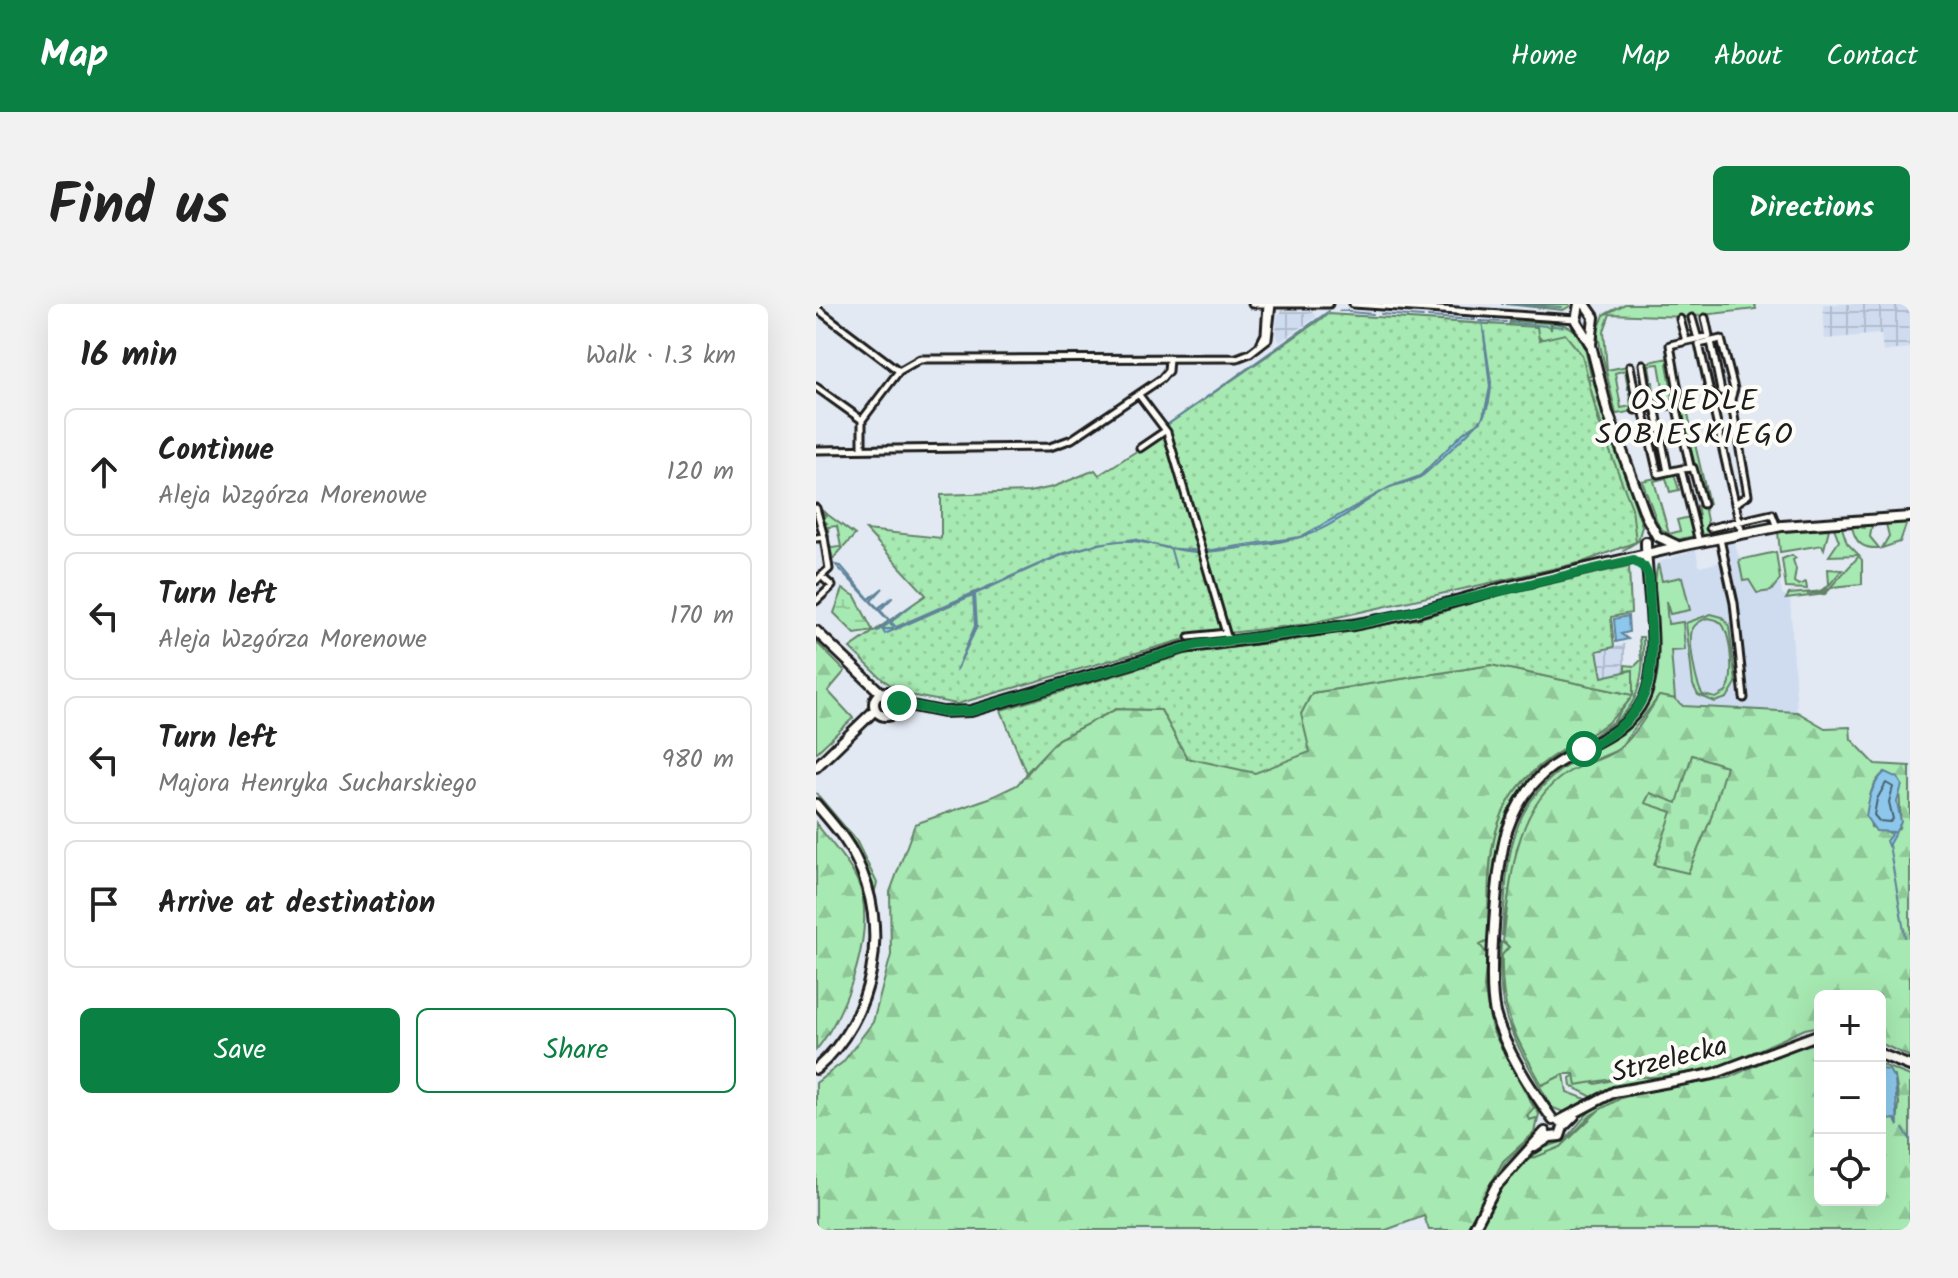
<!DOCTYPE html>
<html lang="en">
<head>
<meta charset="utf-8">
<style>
	:root { --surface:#fff; --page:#f2f2f2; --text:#222; --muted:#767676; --line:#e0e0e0; --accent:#0b8043 }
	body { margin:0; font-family:Kalam,sans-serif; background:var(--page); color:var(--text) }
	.controls { position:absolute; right:24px; bottom:24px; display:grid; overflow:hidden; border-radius:12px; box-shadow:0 8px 32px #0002 }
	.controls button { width:72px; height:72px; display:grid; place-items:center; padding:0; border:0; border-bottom:2px solid var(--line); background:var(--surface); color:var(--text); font:40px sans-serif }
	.stop { position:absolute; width:24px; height:24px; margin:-18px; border:6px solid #0b8043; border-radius:50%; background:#fff }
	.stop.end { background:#0b8043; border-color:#fff; box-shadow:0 2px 8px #0008 }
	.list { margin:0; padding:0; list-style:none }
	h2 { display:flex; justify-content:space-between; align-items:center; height:104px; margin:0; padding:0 32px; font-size:34px }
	h2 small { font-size:26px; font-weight:400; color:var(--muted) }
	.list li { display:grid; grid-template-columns:52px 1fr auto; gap:24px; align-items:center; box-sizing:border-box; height:128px; margin:0 16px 16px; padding:0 16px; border:2px solid var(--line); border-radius:12px }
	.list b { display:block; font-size:30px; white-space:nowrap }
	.list p { margin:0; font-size:26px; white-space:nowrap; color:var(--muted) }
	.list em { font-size:26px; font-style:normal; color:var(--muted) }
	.actions { display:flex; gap:16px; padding:24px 32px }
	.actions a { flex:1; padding:18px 0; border:2px solid var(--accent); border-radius:12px; text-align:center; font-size:28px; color:var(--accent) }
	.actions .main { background:var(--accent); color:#fff }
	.icon { flex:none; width:44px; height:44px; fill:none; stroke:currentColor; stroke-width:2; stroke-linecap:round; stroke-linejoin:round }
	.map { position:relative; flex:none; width:1094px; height:926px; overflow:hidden; border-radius:12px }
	header { display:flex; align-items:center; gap:48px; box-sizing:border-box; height:112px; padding:0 40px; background:var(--accent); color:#fff }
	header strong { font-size:38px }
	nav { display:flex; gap:44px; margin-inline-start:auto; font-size:28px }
	.intro { display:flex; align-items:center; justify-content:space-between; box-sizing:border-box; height:192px; padding:0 48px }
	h1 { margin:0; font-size:56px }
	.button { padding:20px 36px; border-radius:12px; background:var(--accent); color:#fff; font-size:28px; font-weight:700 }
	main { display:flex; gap:48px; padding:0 48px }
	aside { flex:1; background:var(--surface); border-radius:12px; box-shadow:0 8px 32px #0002 }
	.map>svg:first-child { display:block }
	.built { fill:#cfdcf0 }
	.industrial { fill:url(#industrial-grid) }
	.grass { fill:#a7e9b2; stroke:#628267; stroke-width:2; fill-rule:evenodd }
	.forest { fill:url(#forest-firs); stroke:#628267; stroke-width:2; fill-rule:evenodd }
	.wetland { fill:url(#wetland-marsh); stroke:#628267; stroke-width:2 }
	.cemetery { fill:url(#cemetery-stones); stroke:#628267; stroke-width:2 }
	.garden { fill:url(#garden-dots); stroke:#628267; stroke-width:2 }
	.water { fill:#8dc8ec; stroke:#608399; stroke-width:2 }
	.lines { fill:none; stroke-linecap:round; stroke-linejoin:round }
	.shore { stroke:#49616f; stroke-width:2 }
	.stream { stroke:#608399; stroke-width:2 }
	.street-casing { stroke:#1c1c1c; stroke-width:11 }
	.secondary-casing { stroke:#1c1c1c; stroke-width:14 }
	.street { stroke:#fdfcf7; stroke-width:5 }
	.secondary { stroke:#fdfcf7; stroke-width:8 }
	.route { stroke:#0b8043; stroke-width:10 }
	.labels { text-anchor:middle; stroke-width:8; stroke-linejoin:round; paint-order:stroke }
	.street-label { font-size:28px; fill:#1c1c1c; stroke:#fdfcf7 }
	.neighbourhood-label { font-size:30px; letter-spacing:2px; fill:#1c1c1c; stroke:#fdfcf7 }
</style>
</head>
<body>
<header>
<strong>Map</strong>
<nav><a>Home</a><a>Map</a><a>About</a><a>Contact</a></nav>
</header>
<div class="intro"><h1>Find us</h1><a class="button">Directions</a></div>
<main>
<aside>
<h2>16 min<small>Walk · 1.3 km</small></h2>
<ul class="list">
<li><svg class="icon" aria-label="ahead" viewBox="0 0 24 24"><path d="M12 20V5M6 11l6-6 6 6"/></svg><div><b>Continue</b><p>Aleja Wzgórza Morenowe</p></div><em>120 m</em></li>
<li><svg class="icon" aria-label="left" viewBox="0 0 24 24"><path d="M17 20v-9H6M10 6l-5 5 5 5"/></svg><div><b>Turn left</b><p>Aleja Wzgórza Morenowe</p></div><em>170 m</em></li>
<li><svg class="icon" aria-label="left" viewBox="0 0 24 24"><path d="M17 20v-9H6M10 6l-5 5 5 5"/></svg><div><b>Turn left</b><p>Majora Henryka Sucharskiego</p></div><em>980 m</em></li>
<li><svg class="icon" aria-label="arrive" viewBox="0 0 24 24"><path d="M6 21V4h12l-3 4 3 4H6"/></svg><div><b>Arrive at destination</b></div></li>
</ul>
<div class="actions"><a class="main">Save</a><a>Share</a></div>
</aside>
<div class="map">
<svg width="1094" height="926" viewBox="0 0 1094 926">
	<defs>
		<pattern id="industrial-grid" width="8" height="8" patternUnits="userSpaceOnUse" patternTransform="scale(2)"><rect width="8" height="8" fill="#cfdcf0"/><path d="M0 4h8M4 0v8" fill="none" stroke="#b1bccd"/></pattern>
		<pattern id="forest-firs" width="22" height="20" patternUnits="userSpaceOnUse" patternTransform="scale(2)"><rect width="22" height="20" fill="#a7e9b2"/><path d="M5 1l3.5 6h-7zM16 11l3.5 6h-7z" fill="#8fc798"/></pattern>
		<pattern id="wetland-marsh" width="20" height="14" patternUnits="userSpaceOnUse" patternTransform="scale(2)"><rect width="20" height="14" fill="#a7e9b2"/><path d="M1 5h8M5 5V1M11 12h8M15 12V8" fill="none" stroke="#8fc798"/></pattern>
		<pattern id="cemetery-stones" width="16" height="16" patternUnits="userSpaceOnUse" patternTransform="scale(2)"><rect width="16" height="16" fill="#a7e9b2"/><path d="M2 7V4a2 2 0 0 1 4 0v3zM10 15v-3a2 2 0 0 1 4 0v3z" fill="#8fc798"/></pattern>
		<pattern id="garden-dots" width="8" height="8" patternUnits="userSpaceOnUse" patternTransform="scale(2)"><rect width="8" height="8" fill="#a7e9b2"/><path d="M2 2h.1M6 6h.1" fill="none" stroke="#8fc798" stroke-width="1.8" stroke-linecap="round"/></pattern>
	</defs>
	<rect width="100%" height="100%" fill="#e2e9f3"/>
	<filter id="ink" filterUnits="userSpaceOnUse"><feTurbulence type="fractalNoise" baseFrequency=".0125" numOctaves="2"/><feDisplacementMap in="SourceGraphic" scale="16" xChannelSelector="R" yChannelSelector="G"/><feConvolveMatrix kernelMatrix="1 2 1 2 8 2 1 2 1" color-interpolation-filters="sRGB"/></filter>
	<g filter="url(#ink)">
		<path class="built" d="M919,238L922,251L927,255L960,248L966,290L974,293L981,408L867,402L859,395L843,258L880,246L883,263L905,258L902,241Z"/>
		<path class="industrial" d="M1007,0H1094V44L1067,48L1065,30L1009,35Z
			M466,7H496L500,13L464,38L460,33L461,12Z
			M809,340V368L786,373L780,347Z"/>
		<path class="grass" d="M690,0H753L754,2L747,6Z
			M809,0H939L940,5L869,13L794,10L788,27L791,66L812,62L816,84L812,85L809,66L799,69L805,104L815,102L813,89L817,88L819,107L800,110L781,28L788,11Z
			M694,17L733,19L735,26L736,19C772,22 768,45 775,72L771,73L766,51L693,21Z
			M850,45L854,58L851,60L857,93H861L839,100L832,79L837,78L839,97L849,95L843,60L833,61L835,75H832L829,59L852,54Z
			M777,75L826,222L822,237L806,247L820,238L772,76Z
			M868,93L893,200L888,202L894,231L884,230L879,212L883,211L881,202L889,199L864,104Z
			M858,170L863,186L854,188L850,174L838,177L853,230L864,227L861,216L874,213L878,232L860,236L843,223L826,177Z
			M0,202L39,231L13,259L16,251L10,235L16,244L25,243L21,222L12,223L13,232H9L7,221L11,219L7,216L10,212Z
			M1091,218L1084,238L1066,244L1073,232L1070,220Z
			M1046,221H1056L1054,233L1063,244C1048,245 1039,240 1036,222L1048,224Z
			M1018,224H1026L1031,239L1043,251L1013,252L1023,237Z
			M1013,225L1008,245L1006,241L964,248L962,228Z
			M960,248L964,275L955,287L941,289L933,276L927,277L923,256Z
			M976,251L980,254L977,256L980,265L978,278L983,281L990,278L991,285L970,284L966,255Z
			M1043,252L1046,256V280L1016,283L1009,290L970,295L973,290L1009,287L1013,280L1012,265L1026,266C1011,283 1013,286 991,290L1010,288Z
			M772,260L626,300L538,318L425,332L583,307Z
			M842,260L846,277L866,273L874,306L854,310L850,297L852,320L867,318L869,346L855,347L859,395L843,392L802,446L771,459L713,513L701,544L686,632C692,554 689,492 769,451C796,437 820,426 833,398C854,355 831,304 842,260Z
			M895,310L906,313L913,322L920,379L911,394L899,398L882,391L877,381L870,319ZM891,314C899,315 904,316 908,323C915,337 919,376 910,388L900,394L887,391C880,382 872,338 876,326C879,319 885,317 891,314Z
			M823,333H827C828,386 821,411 771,436L798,417L817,391V366L809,367V361L819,362L825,356Z
			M765,436L721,467L692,507L681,543L672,624C674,527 673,487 765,436Z
			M0,489L40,536L61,579L59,586L39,540Z
			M673,630L672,704L702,774C675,724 665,708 671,650L664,645V640L672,637Z
			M685,638L693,643L686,694L691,716L726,781L748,770L751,788L770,795L769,800L752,810L735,803C700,734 679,721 685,638Z
			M759,771L780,780L809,773H864L792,787L778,794L755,782L754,774Z
			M706,778L723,810L719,829L689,859L671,889L665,888L671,886L687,857L718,829L721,814L713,816L711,812L718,804Z
			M844,782L845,786L805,794L775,811L745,843L711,857L727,844L749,837C785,791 785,794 844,782Z"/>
		<path class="forest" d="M0,338L29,367L12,387L37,414L0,449Z
			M675,361L817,391C788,431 771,428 734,454C666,501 673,563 672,637L664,641L671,650L668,683L676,726L718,804L711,812L713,816L721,814L718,829L687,857L651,926H613L608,912L570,926H0V779L27,758L57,718L75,651L74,588L99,520L176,493L201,481L242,435L300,405L345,406L371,454L485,410L495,389Z
			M843,392L859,395L867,402L981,408L1009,424L1034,423L1035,435L1059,460L1094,462V753L1064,739V692H1004V722L989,725L891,769L864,773H809L760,781L758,770H748L726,781C699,731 684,710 686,651L693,643L687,637C695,580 696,504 751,469C766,459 786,457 801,446C818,434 832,409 843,392ZM1069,468L1082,474C1083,486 1086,516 1083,524L1073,529L1070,525L1055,523C1051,504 1051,482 1069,468Z
			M0,519C13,537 30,554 40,574C64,618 31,710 0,746Z
			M992,737H1004V896H1064V817L1079,814L1081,820L1083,799L1079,773L1064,765V760L1094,772V926H663L689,877L710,857L745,843L783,806L805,794L844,784L912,774Z"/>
		<path class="wetland" d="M27,285L39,292L57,327L39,330L18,309Z"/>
		<path class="cemetery" d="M876,451L910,462L894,517L872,569L838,561L856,508L829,499L834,489L861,499Z"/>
		<path class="garden" d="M512,10L721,23L723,36L749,30L766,51L783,119L816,204L820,238L767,258L491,320L413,329L351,121Z
			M349,129L407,327L373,334L141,400L88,390L66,375L34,344L110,291L50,226L125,234V191L213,188L237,183L279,166L283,171Z
			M813,262L815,309L795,313L798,343L781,347L786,373L817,366V391L675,361L496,389L485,410L494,448L439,469L371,454L345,406L300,405L242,435L210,469L185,406L373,349L478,336L601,315L683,291Z"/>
		<path class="water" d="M666,16L675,78C675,89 673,103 667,113C665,117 612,168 606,172C596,179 583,179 572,184C543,200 514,226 481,234C452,241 420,245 391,248C357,250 328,232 295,238C247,245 203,271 159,290L161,322L140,367L159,322L157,291L69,330L66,325H78L74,319L60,328L73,317L20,261L25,262L53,295L67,284L55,297L62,304L77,293L64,306L74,317L96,301L75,318L80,323L246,250L280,240L319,235L350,244L389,247L484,233L574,183L604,172L648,128L665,117L669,106L674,83Z
			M812,312L813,328L805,330L812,335L800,338L798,315Z
			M1069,468L1082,474L1086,481L1081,498L1085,518L1072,542L1070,537L1077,528L1060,527L1050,513C1052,498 1055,480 1069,468Z
			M1064,765L1073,766L1079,776L1082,822L1079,815L1064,817L1067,804Z"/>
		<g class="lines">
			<path class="shore" d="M1070,479L1077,483L1073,498L1077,515L1074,518L1063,517L1058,511L1061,495Z"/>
			<path class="stream" d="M686,0H687
				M692,0L745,3
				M523,7H532
				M533,8L557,10
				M565,10L607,13
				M612,13L659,16
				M663,17L690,18
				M695,19L731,22
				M737,22L747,23
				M351,121L513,7
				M355,246L360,264
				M1073,541L1089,633
				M1087,825L1094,835"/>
			<g class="street-casing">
				<path id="street" d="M436,0H513
					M537,0L760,15
					M0,4L83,67
					M876,14L882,35
					M864,15L870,37
					M895,37L905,87L916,92
					M444,40L449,30L451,0
					M827,60L834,103
					M814,62L822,105
					M0,83L46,116
					M323,91L351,128L412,336
					M860,100L863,92L854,41L893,32L889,14
					M839,102L852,168
					M827,105L842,170L865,165
					M819,106L860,100L874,162
					M324,144L349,127
					M46,145V116L83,67L104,55L421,54L434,49L452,35L456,0
					M0,146L234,143L256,135L345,75L352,67L353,54
					M919,200L932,191L915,95L918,85L905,35L883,40L926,230
					M0,204L8,233
					M894,224L956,210L961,223
					M0,234L8,233L13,265L0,277
					M904,235L918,299L928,394
					M883,238L865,165L877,164L887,200
					M0,297L16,282L5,272
					M373,333L410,329"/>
			</g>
			<g class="secondary-casing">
				<path id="secondary" d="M763,0L760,17L775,41L792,109L830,212L841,232L860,241
					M769,0L778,13L775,40
					M874,240L966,222L1094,213
					M0,327L66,390
					M58 400a12 12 0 1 1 24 0a12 12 0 1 1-24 0Z
					M81,399L127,408L155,407L367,344L538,321L601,308L686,284L878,239
					M0,463L59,406
					M0,500C15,518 30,534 40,555C75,623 59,714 0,765
					M1064,750L1094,762
					M737,816C715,785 689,746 679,709C671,675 681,560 691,527C698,506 711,485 727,470C759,441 808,437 828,395C846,355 830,281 830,238
					M743,817L798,788L897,770L1004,730
					M719,843L734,833L744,832L747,823L758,812
					M657,926L680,882L729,828"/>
			</g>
			<use href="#street" class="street"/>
			<use href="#secondary" class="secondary"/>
		</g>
	</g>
	<g class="lines" filter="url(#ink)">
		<path class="route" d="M83,399L127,408L155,407L380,341L538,321L817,256L828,263L833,273C834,354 854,405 768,445"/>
	</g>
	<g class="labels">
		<g class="street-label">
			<text transform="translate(853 754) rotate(-14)" y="10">Strzelecka</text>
		</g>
		<g class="neighbourhood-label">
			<text x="879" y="106">OSIEDLE<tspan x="879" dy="34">SOBIESKIEGO</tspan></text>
		</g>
	</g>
</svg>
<div class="controls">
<button>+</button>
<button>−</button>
<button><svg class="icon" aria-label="locate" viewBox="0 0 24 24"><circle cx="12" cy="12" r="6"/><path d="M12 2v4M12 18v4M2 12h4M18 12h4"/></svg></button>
</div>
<div class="stop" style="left:768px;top:445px"></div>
<div class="stop end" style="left:83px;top:399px"></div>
</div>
</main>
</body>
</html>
